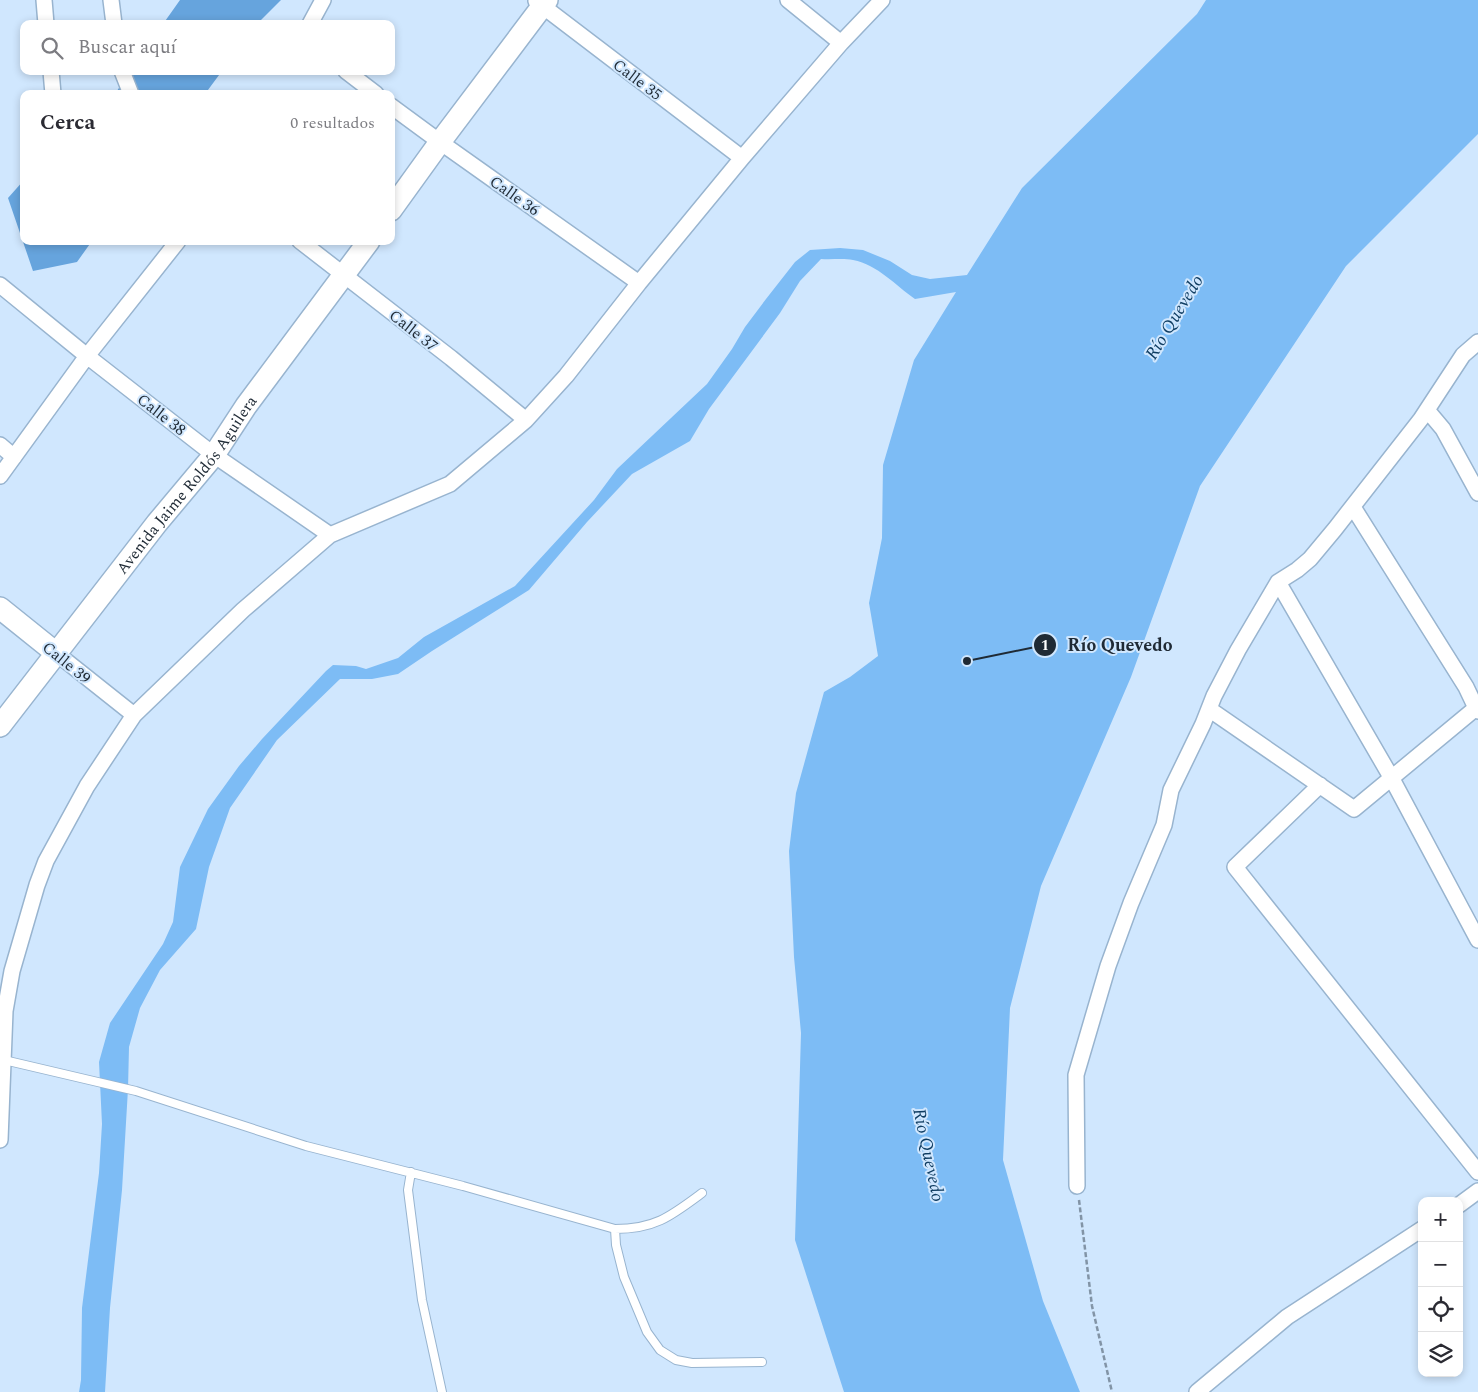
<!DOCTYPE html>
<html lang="es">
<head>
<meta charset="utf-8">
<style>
	:root { --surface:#fff; --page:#f2f2f3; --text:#2b2b33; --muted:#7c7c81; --line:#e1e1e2 }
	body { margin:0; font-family:Spectral,serif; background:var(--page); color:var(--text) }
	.controls { position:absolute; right:15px; bottom:15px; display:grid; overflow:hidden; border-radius:10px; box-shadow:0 2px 8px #0003 }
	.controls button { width:45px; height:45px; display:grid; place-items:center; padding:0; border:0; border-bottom:1px solid var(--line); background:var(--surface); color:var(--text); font:25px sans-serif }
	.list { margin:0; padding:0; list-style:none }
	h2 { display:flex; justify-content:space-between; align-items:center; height:65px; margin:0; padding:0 20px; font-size:21px }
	h2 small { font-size:16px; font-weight:400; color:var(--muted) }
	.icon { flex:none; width:28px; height:28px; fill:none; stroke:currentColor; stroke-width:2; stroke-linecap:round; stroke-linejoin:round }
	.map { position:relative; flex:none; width:1478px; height:1392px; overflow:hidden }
	.search { position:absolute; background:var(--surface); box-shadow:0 2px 8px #0003; left:20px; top:20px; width:375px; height:55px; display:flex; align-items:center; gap:12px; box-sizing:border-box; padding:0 18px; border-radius:10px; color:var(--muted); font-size:19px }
	.panel { position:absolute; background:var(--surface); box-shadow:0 2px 8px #0003; left:20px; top:90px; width:375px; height:155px; border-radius:10px }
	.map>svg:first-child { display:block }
	.forest { fill:#66a4dd }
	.water { fill:#7dbcf5 }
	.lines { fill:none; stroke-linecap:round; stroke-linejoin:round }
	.lane-casing { stroke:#98b4cf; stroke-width:10 }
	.street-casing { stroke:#98b4cf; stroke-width:18 }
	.secondary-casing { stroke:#98b4cf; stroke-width:24 }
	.path { stroke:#8294a6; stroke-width:2.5; stroke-dasharray:5 2.5; stroke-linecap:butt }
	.lane { stroke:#fff; stroke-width:8 }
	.street { stroke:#fff; stroke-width:15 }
	.secondary { stroke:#fff; stroke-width:21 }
	.labels { text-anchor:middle; stroke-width:4; stroke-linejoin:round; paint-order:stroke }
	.street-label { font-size:16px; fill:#1f2a35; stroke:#d0e7fe }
	.water-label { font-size:18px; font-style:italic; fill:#103e63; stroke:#d0e7fe }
	.leader { fill:none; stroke:#1f2a35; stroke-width:2 }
	.callout-dot { fill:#1f2a35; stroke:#d0e7fe; stroke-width:2 }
	.mark-label { font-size:15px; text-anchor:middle; font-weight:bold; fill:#fff }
	.callout-label { font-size:18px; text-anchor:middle; font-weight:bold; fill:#1f2a35; stroke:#d0e7fe; stroke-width:4; stroke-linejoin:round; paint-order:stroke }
</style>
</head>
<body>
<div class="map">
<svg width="1478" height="1392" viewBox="0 0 1478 1392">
	<rect width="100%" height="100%" fill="#d0e7fe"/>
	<path class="forest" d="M180,0H281L257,24H163Z
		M130,71H222L205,94H115Z
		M24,180V241H92L77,262L33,271L8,198Z"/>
	<path class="water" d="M1206,0H1478V134L1346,266L1200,486L1131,677L1041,886L1010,1008L1003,1160L1043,1301L1080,1392H844L795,1240L801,1033L794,957L789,851L796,793L824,692L850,677L878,656L869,603L882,538L883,465L914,360L956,292L915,299C895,285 878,265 853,260C843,258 831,260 821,259L800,281L780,313L709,409L690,441L632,474L587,522L529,590L432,651L398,674L372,679H340L277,740L230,808L209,867L196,929L160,970L140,1008L129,1047L128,1089L122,1190L110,1308L105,1392H79L81,1380L82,1308L99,1173L102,1124L99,1062L110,1023L163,944L173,922L180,867L208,809L239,766L262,739L326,671L333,665L356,666L366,669L398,658L424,637L515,586L594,500L617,469L707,384L732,349L745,327L766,299L795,262L810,250L840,248L863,250L890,261L912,275L930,279L967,275L1022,188L1197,14Z"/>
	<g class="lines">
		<g class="lane-casing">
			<path id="lane" d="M4,1060L136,1091L306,1146L463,1186L615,1229C655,1229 671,1216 702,1193
				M411,1172L408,1190L422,1300L442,1392
				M615,1229L616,1245L624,1277L647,1332L660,1350L676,1360L692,1363L762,1362"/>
		</g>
		<g class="street-casing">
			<path id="street" d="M44,0L46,24
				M111,0L114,24
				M788,0L841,43
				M536,1L742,158
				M310,24L323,0
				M51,71L53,94
				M122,71L131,94
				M346,71L376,94
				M391,106L440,142L639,283
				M300,241L451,358L526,420
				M0,285L87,356L214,455L330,535
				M1427,410L1443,429L1478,493
				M0,445L14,457
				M0,476L87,356L178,241
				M1353,507L1466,687L1476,708L1478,707
				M1278,582L1391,777L1478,940
				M56,653L134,715
				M1209,709L1354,809L1476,708L1478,711
				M1320,785L1235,867L1478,1172
				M0,1140L5,1011L12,971L37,885L46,861L87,786L134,715L243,610L330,535L450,484L526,420L566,376L639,283L742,158L841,43L882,0
				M1077,1186L1076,1075L1108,966L1131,903L1164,825L1171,790L1203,724L1214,696L1238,650L1278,582L1297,570L1310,559L1335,529L1421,419L1463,355L1478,342
				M1459,1205L1478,1191
				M1197,1392L1287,1317L1422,1229"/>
		</g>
		<g class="secondary-casing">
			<g id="secondary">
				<path d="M391,210L440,142L547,0"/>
				<path d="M0,608L56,653"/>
				<path id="s1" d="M0,726L157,523L214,455L246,406L369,241"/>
			</g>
		</g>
		<path class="path" d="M1079,1200L1092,1306L1112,1392"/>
		<use href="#lane" class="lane"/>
		<use href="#street" class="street"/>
		<use href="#secondary" class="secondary"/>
	</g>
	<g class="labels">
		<g class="street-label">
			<text transform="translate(638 79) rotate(37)" y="6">Calle 35</text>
			<text transform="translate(515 195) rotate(35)" y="6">Calle 36</text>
			<text transform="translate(414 330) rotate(38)" y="6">Calle 37</text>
			<text transform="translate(162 414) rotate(38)" y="6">Calle 38</text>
			<text dy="6" stroke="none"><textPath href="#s1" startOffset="305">Avenida Jaime Roldós Aguilera</textPath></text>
			<text transform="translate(67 662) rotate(39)" y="6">Calle 39</text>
		</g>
		<g class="water-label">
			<text transform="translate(1174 317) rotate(-59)" y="6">Río Quevedo</text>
			<text transform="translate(929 1155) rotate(78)" y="6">Río Quevedo</text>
		</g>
	</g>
	<path class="leader" d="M967 661L1045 645"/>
	<g class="callout-dot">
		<circle cx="967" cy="661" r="5"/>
		<circle cx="1045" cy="645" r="12"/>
	</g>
	<g class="mark-label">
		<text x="1045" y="650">1</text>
	</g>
	<g class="callout-label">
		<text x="1120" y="651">Río Quevedo</text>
	</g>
</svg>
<div class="controls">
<button>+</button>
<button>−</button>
<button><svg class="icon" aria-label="locate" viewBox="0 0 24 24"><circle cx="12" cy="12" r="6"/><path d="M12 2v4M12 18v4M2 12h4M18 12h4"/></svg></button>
<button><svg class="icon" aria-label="layers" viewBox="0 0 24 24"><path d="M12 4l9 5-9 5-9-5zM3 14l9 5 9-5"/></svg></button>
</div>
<div class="search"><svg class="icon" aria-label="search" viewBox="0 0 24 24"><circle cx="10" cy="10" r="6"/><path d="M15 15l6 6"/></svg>Buscar aquí</div>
<section class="panel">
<h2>Cerca<small>0 resultados</small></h2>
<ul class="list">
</ul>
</section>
</div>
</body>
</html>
